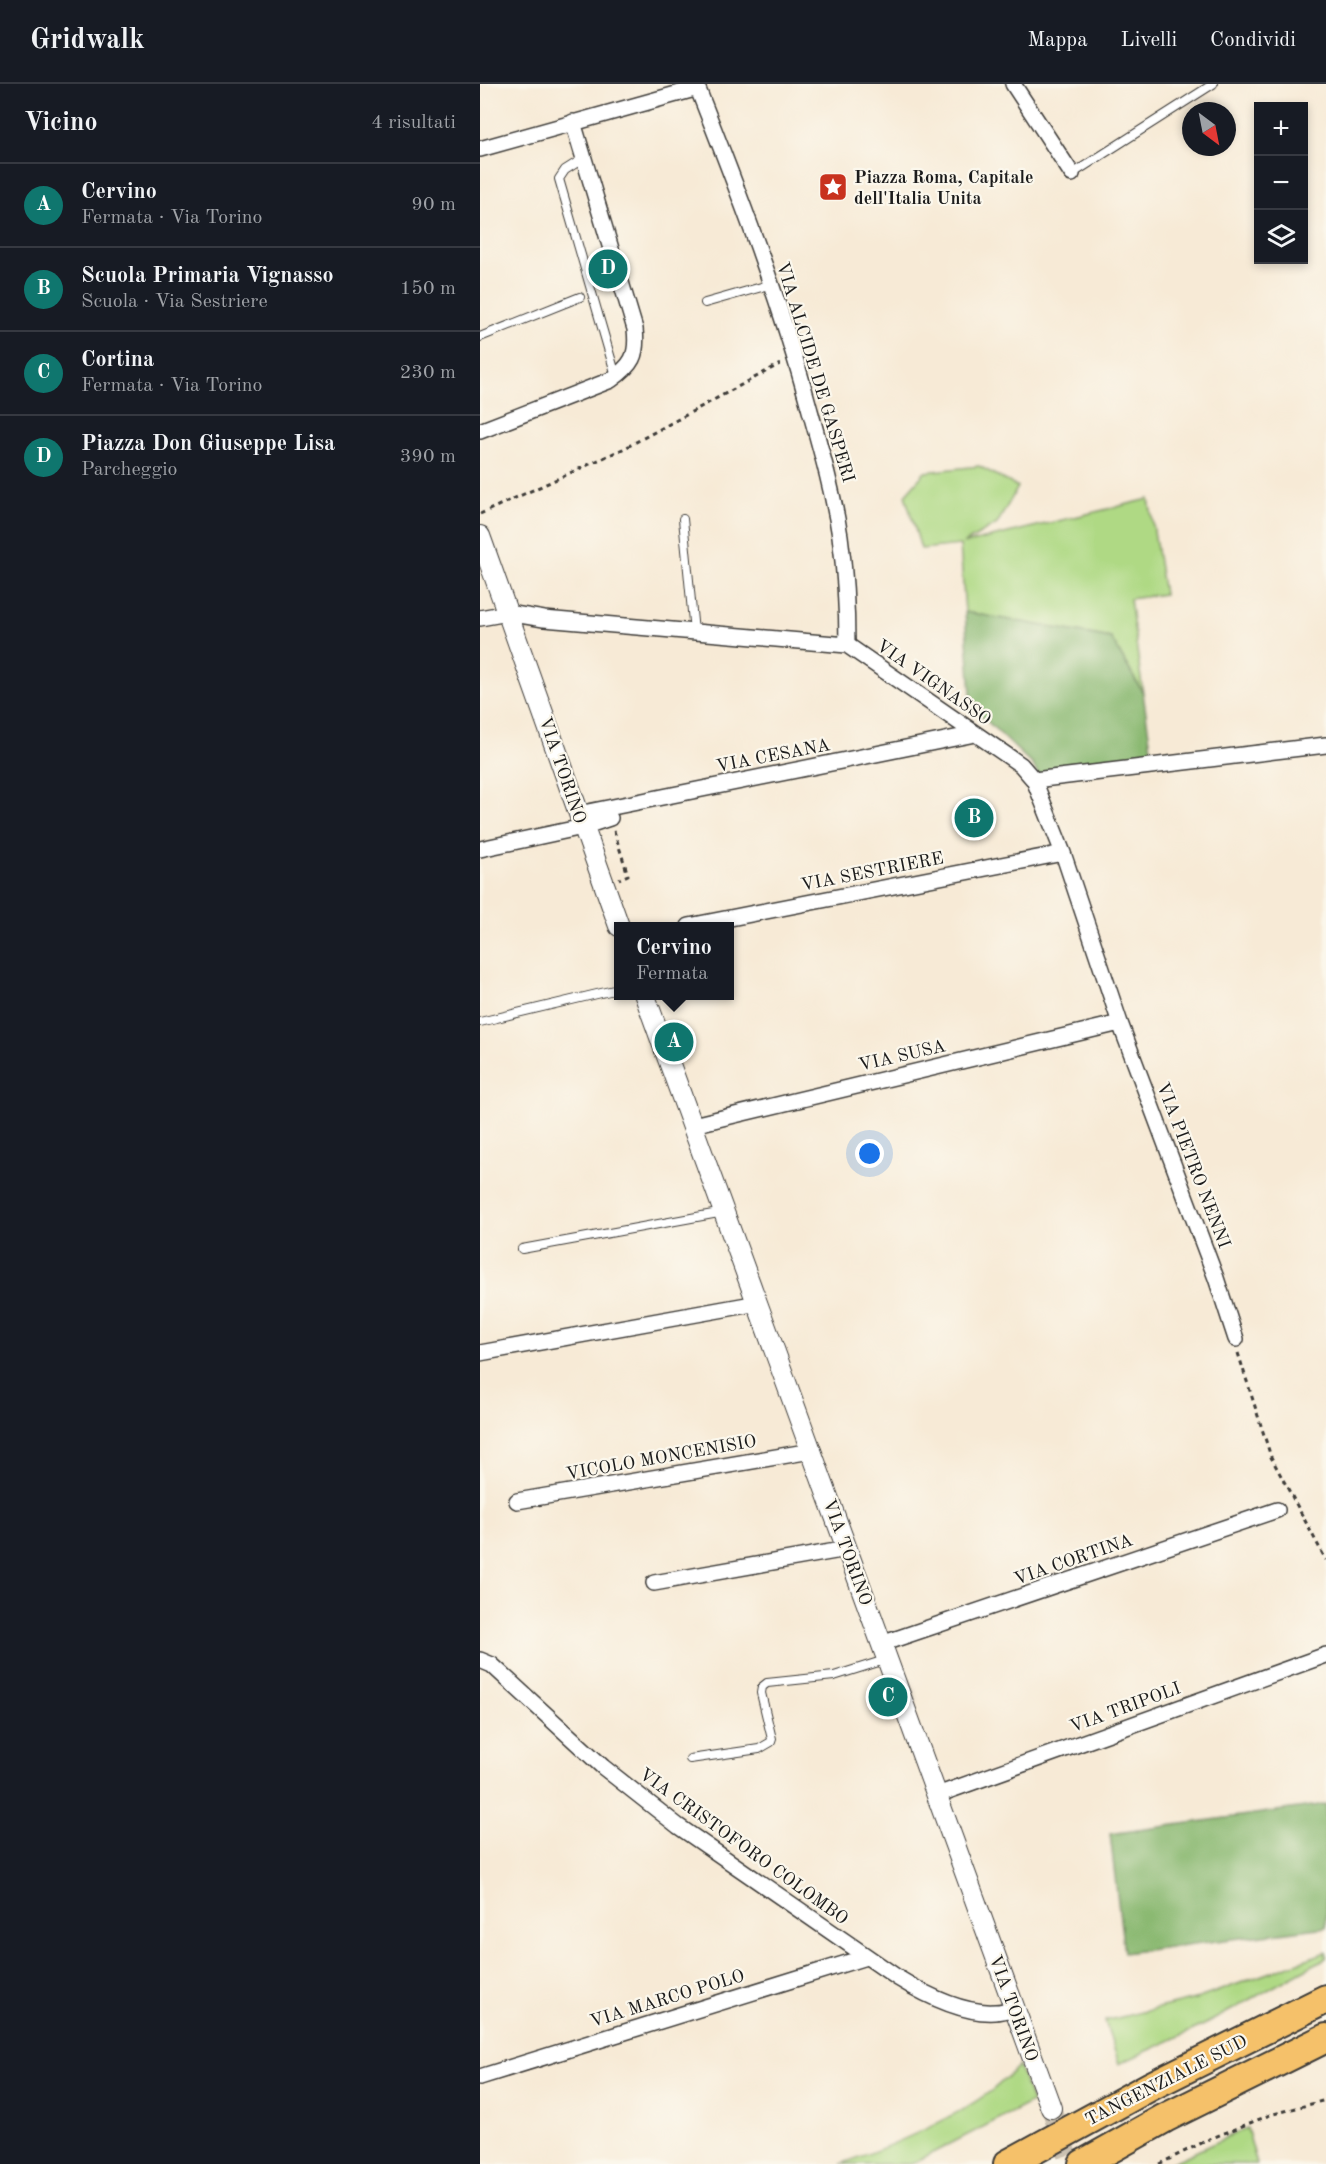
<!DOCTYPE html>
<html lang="it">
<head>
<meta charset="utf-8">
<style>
	:root { --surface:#171b24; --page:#242831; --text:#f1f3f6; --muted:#9ea1a6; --line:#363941; --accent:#0f766e }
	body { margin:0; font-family:"Old Standard TT",serif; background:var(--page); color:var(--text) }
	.controls { position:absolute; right:18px; top:18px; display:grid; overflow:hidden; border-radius:0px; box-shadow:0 3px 9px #0003 }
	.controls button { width:54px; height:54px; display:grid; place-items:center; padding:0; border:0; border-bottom:2px solid var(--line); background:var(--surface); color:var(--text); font:30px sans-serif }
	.compass { position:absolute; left:702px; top:18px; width:54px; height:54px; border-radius:50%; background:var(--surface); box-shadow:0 3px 9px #0003; rotate:148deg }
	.you { position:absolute; left:390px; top:1070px; width:21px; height:21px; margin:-15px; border:4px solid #fff; border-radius:50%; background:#1a73e8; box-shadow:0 0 0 9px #1a73e833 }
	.badge { display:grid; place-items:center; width:39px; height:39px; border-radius:50%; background:var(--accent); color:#fff; font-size:20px; font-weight:700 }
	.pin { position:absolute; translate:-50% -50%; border:3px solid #fff; box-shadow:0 2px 6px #0006 }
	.popup { position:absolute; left:134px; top:838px; width:120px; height:78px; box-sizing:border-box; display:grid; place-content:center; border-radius:0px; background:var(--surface); filter:drop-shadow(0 2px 4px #0005); font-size:20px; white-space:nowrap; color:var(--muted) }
	.popup b { font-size:22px; color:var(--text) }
	.popup::after { content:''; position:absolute; left:50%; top:100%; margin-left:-12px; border:12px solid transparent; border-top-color:var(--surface) }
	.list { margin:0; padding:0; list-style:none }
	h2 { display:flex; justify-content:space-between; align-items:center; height:78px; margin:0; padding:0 24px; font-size:26px }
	h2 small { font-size:20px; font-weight:400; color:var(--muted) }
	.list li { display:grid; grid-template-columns:39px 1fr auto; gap:18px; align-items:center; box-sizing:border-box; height:84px; padding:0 24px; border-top:2px solid var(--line) }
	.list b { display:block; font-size:22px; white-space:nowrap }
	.list p { margin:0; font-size:20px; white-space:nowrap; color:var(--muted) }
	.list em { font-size:20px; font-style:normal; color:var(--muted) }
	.icon { flex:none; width:33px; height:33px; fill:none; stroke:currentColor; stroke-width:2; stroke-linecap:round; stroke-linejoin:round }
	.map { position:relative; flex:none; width:846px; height:2080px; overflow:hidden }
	header { display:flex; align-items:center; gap:36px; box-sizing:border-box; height:84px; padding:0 30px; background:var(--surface); border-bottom:2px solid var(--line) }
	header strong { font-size:28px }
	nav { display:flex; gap:33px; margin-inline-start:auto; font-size:21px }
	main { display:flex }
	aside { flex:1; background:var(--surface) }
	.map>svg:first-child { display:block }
	.green { fill:#afd984; stroke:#667a50; stroke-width:1.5 }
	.forest { fill:#8bb972; stroke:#546a47; stroke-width:1.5 }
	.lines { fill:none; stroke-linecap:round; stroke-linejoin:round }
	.tertiary-tunnel { stroke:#cbc1b1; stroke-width:20; stroke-dasharray:20 10; stroke-linecap:butt }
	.service-casing { stroke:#3d3b38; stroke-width:10 }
	.minor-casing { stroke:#3d3b38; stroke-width:18 }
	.tertiary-casing { stroke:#3d3b38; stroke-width:22 }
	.motorway-casing { stroke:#3d3b38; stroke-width:32 }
	.path { stroke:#3d3b38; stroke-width:3; stroke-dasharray:4.5 4.5; stroke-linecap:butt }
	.service { stroke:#fff; stroke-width:8 }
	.minor { stroke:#fff; stroke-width:15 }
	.tertiary { stroke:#fff; stroke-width:20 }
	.motorway { stroke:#f5c16b; stroke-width:28 }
	.labels { text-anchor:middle; stroke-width:4.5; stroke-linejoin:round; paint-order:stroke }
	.poi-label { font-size:18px; font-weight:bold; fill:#1c1c1c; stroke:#fbf7ec; text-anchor:start }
	.street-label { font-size:18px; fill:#1c1c1c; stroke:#fbf7ec }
</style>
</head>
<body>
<header>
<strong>Gridwalk</strong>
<nav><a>Mappa</a><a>Livelli</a><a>Condividi</a></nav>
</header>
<main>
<aside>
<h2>Vicino<small>4 risultati</small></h2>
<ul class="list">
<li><span class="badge">A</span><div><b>Cervino</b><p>Fermata · Via Torino</p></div><em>90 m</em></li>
<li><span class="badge">B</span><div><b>Scuola Primaria Vignasso</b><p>Scuola · Via Sestriere</p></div><em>150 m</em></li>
<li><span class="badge">C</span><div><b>Cortina</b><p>Fermata · Via Torino</p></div><em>230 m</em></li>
<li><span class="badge">D</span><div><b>Piazza Don Giuseppe Lisa</b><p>Parcheggio</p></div><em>390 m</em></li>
</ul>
</aside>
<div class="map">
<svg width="846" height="2080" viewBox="0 0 846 2080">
	<rect width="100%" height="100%" fill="#fbf7ec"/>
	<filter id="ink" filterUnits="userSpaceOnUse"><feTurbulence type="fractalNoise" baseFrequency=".0167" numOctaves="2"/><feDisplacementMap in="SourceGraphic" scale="12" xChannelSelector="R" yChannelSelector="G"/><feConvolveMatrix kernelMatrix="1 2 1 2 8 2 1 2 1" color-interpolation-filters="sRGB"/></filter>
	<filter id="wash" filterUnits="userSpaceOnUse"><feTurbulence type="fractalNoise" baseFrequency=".008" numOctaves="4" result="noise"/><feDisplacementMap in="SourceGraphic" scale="24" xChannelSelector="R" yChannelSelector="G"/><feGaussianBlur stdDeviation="1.35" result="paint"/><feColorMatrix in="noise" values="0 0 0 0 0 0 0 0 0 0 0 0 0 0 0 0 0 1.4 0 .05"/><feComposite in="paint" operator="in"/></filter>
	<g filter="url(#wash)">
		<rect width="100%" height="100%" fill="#f7ead6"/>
		<path class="green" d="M499,382L538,403L517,440L483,460L669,415L684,510L650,515L663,609L631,554L485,528L480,461L441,465L425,411L445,388Z
			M846,1868V1874L724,1941L639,1980L625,1937L719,1914Z
			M539,1982L552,2018L431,2080H361C411,2062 468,2038 511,2007C521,1999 530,1990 539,1982Z
			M767,2044L777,2080H689Z"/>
		<path class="forest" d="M485,528L631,554L663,609L673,678L558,691L553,681L492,623Z
			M846,1720V1843L644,1869L630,1750Z"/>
	</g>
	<g filter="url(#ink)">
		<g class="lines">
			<path class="tertiary-tunnel" d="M571,2024L590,2080"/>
			<g class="service-casing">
				<path id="service" d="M104,74L85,86L79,95L136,292
					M592,90L733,0
					M225,219L292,200
					M0,253L100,213
					M203,435L214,548
					M0,938L138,905
					M42,1165L244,1128
					M210,1675L279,1665L291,1658L292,1655L281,1609L282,1603L287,1599L354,1592L405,1576"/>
			</g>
			<g class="minor-casing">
				<path id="minor" d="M216,0C258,106 299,213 329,323C341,366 353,408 360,452C365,488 367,525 367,561
					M533,0L592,90
					M0,65L218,4
					M0,347L131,296C152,281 158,272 155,245L93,38
					M0,534L28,529L64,535L367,561L541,681L554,696L583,769L640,939L736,1194L756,1255
					M554,696L846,661
					M98,730L495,650
					M0,765L103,743L130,734
					M209,842L583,769
					M213,1041L640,939
					M0,1269L278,1219
					M37,1417L331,1367
					M174,1499L367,1465
					M401,1560L797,1426
					M0,1576L12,1581L123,1683L198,1742L418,1894C444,1910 483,1930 515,1928C521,1928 528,1926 534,1924
					M457,1711L846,1571
					M0,1993L386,1873"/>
			</g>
			<g class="tertiary-casing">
				<path id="tertiary" d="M0,452L139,842
					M165,912L571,2024"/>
			</g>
			<g class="motorway-casing">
				<path id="motorway" d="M528,2080L671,2002L846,1915
					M603,2080L685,2034L846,1954"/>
			</g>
			<path class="path" d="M0,430L145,364L300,280
				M134,747L148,791L139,795
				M758,1269L791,1373L846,1476
				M679,2080L732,2054L790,2031L846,2016"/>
			<use href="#service" class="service"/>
			<use href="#minor" class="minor"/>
			<use href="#tertiary" class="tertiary"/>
			<use href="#motorway" class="motorway"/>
		</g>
	</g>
	<defs>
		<g id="sight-square" transform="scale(1.5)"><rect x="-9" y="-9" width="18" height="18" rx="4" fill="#c8321e" stroke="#fbf7ec"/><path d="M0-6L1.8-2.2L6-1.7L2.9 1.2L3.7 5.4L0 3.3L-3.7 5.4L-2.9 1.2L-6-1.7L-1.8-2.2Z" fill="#fff"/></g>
	</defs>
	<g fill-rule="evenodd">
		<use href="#sight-square" x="353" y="103"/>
	</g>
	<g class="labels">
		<g class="poi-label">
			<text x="374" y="99">Piazza Roma, Capitale<tspan x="374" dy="21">dell'Italia Unita</tspan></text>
		</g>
		<g class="street-label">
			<text transform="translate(336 288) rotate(73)" y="6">VIA ALCIDE DE GASPERI</text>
			<text transform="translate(454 598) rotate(35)" y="6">VIA VIGNASSO</text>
			<text transform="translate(293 671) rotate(-11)" y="6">VIA CESANA</text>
			<text transform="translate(83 686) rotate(71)" y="6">VIA TORINO</text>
			<text transform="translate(392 787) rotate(-11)" y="6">VIA SESTRIERE</text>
			<text transform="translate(422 971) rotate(-13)" y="6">VIA SUSA</text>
			<text transform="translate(714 1081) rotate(69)" y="6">VIA PIETRO NENNI</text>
			<text transform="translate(181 1373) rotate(-10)" y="6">VICOLO MONCENISIO</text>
			<text transform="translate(368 1468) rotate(70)" y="6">VIA TORINO</text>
			<text transform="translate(593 1475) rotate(-19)" y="6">VIA CORTINA</text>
			<text transform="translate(645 1623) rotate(-20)" y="6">VIA TRIPOLI</text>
			<text transform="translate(264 1762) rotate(36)" y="6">VIA CRISTOFORO COLOMBO</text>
			<text transform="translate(187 1914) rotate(-17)" y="6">VIA MARCO POLO</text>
			<text transform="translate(534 1924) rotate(70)" y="6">VIA TORINO</text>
			<text transform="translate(686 1996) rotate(-27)" y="6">TANGENZIALE SUD</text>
		</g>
	</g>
</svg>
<div class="controls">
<button>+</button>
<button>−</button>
<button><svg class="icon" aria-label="layers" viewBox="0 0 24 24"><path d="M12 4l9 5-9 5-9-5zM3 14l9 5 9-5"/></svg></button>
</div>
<svg class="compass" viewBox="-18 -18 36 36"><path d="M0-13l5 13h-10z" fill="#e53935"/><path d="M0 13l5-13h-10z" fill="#9ea1a6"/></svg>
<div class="you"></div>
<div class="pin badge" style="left:194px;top:958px">A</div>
<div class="popup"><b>Cervino</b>Fermata</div>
<div class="pin badge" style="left:494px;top:734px">B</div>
<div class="pin badge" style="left:408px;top:1613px">C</div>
<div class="pin badge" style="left:128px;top:185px">D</div>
</div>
</main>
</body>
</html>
